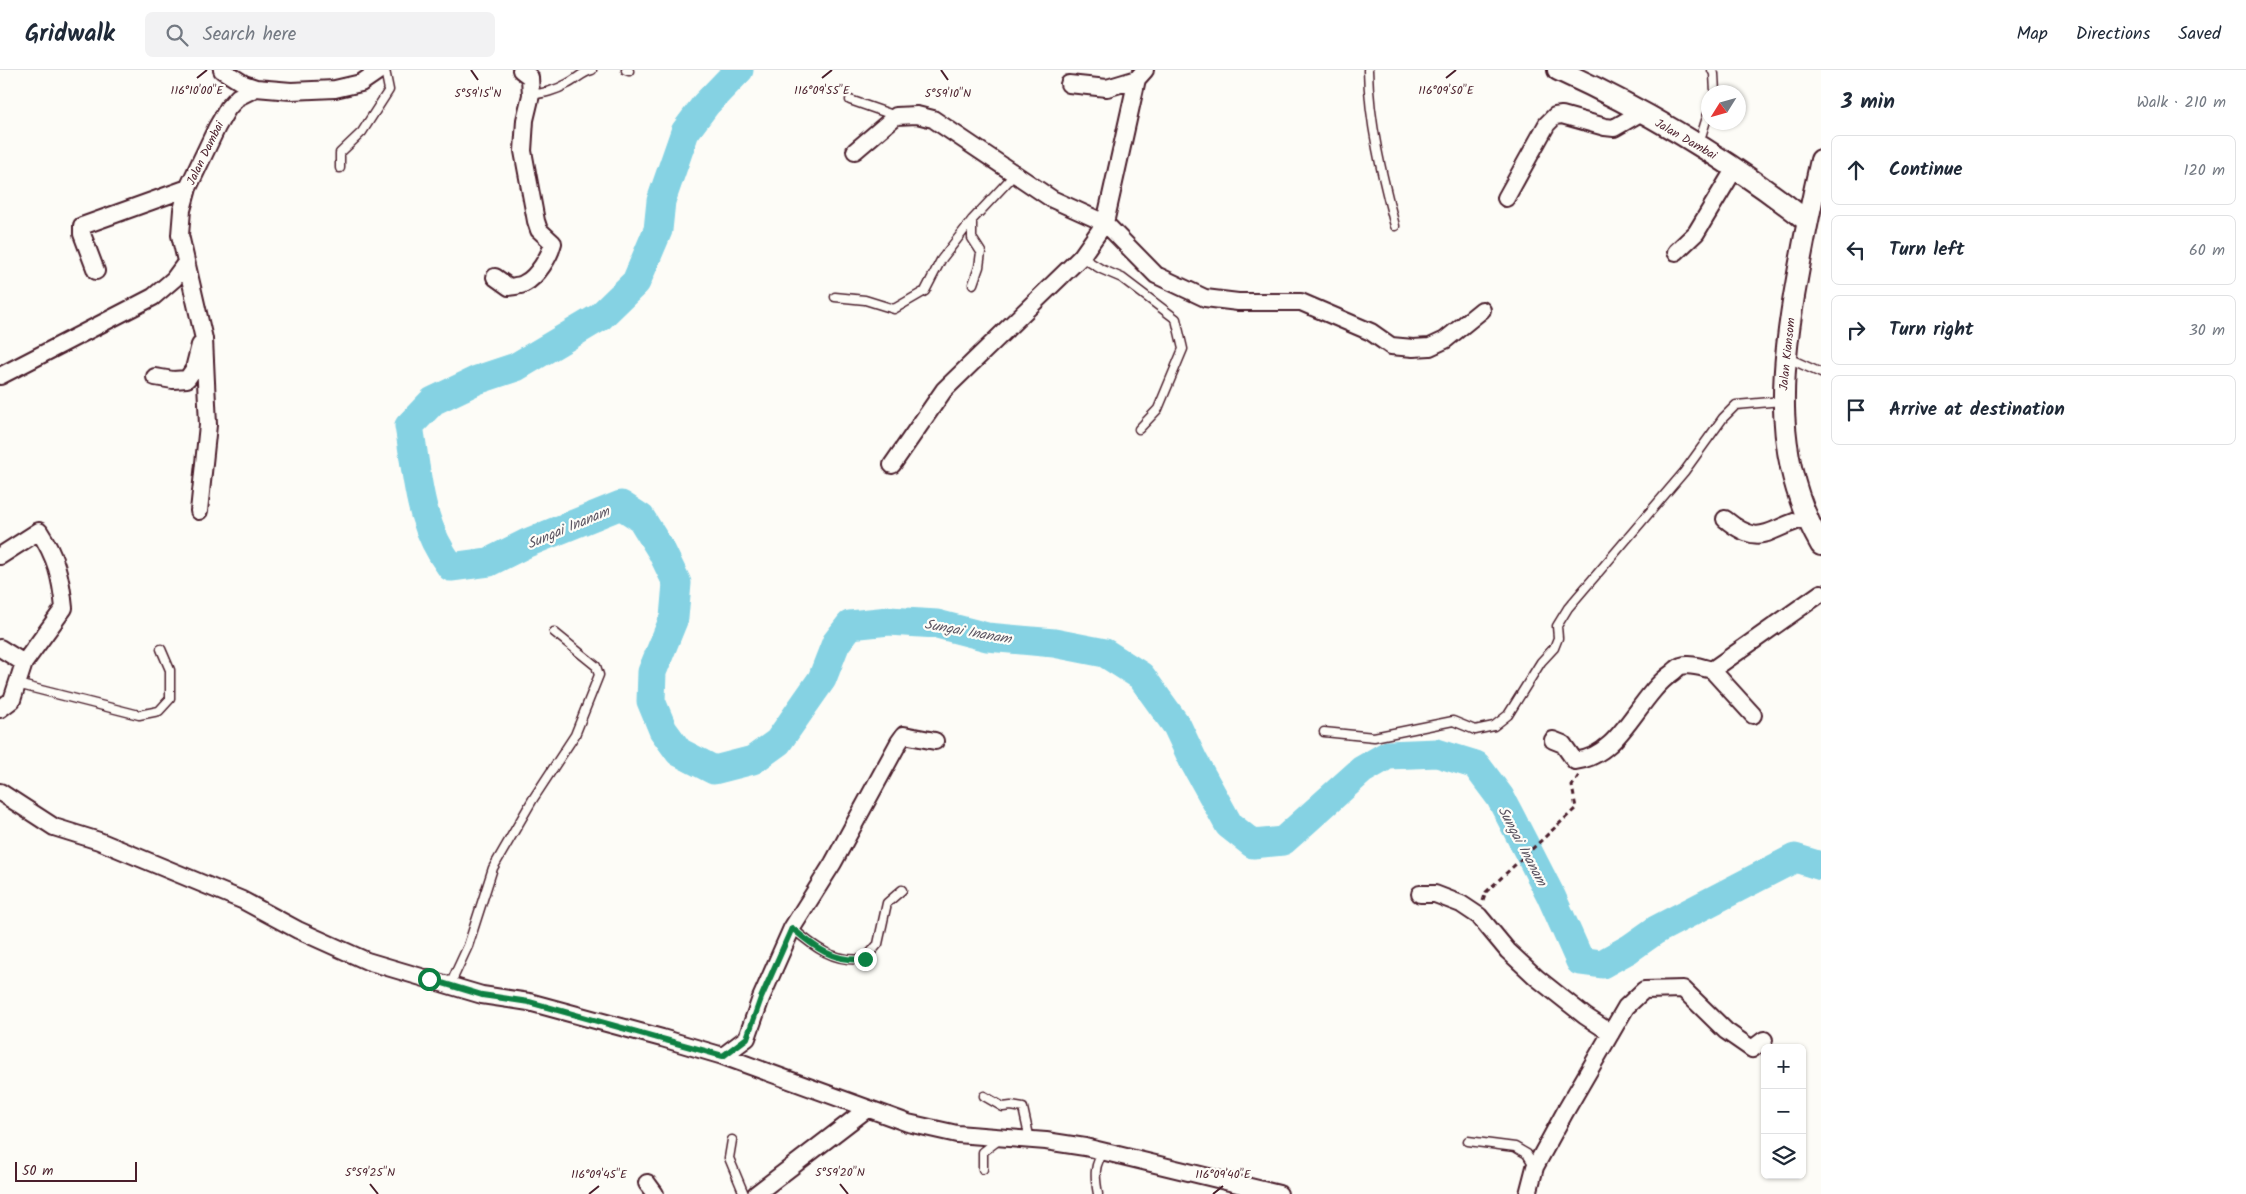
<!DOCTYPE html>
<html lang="en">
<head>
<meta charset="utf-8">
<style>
	:root { --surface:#fff; --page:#f2f2f3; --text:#1f2937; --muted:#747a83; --line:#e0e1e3 }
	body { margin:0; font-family:Kalam,sans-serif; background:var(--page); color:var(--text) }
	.controls { position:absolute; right:15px; bottom:15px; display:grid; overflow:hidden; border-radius:8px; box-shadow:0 1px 4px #0004 }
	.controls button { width:45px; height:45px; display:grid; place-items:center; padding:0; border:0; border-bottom:1px solid var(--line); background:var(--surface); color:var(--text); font:25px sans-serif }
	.compass { position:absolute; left:1701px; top:15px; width:45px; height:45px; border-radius:50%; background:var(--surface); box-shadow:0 1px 4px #0004; rotate:233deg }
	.scale { position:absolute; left:15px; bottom:12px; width:122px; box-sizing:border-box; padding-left:5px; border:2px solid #4a1f2b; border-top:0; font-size:14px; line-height:18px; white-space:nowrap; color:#4a1f2b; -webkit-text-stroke:4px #fdfcf7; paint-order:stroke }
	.stop { position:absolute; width:15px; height:15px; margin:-11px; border:4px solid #0b8043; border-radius:50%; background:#fff }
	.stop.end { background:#0b8043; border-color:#fff; box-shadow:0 1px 5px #0008 }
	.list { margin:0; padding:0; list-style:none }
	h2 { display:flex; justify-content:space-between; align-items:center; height:65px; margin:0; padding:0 20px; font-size:21px }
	h2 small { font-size:16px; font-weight:400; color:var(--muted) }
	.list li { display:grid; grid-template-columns:32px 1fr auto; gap:15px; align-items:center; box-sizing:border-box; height:70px; margin:0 10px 10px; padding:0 10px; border:1px solid var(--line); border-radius:8px }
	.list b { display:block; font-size:19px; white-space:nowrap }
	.list em { font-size:16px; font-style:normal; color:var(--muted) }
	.icon { flex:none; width:28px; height:28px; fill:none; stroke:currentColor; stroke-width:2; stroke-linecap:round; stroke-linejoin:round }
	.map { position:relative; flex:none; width:1821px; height:1124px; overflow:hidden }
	header { display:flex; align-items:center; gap:30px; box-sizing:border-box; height:70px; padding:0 25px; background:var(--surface); border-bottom:1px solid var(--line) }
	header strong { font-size:24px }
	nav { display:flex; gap:28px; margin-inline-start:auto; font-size:18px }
	.search { width:350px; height:45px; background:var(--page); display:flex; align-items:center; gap:12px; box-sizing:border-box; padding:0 18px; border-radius:8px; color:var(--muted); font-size:19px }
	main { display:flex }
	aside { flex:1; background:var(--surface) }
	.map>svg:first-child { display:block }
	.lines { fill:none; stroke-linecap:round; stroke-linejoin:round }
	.river { stroke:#85d2e3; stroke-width:29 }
	.service-casing { stroke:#4a1f2b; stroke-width:11 }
	.minor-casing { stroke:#4a1f2b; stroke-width:20 }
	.tertiary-casing { stroke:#4a1f2b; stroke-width:24 }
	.path { stroke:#4a1f2b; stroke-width:3; stroke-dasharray:5 4; stroke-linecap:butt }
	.service { stroke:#fdfcf7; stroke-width:8 }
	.minor { stroke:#fdfcf7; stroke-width:16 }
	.tertiary { stroke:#fdfcf7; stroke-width:20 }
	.route { stroke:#0b8043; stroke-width:6 }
	.ticks { fill:none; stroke:#4a1f2b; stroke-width:2 }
	.labels { text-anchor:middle; stroke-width:4.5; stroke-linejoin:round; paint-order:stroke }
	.street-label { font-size:12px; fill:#4a1f2b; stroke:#fdfcf7 }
	.water-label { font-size:14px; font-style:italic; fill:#5c5562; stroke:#fdfcf7 }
	.ticks-label { font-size:12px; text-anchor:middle; fill:#4a1f2b; stroke:#fdfcf7; stroke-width:4.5; stroke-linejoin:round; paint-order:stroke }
</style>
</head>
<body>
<header>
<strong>Gridwalk</strong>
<div class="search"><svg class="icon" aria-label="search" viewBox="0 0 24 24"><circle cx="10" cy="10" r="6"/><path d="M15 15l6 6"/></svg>Search here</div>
<nav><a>Map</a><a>Directions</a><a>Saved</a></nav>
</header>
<main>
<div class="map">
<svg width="1821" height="1124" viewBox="0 0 1821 1124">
	<rect width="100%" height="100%" fill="#fdfcf7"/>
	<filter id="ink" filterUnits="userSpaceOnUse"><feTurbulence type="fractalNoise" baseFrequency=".02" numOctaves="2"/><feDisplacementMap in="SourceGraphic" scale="10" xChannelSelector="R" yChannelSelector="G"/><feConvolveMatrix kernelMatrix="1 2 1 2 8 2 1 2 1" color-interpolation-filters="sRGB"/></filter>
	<g filter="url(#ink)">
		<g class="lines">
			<path class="river" d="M739,0L706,34L685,62L661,131L658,160L636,212L600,247L516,297L477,310L433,331L409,356C418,408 418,453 451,497L489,492L527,473L621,435L641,448L662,482L677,513L674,548L652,602L651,631L663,660L679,682L714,700L753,690L778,672L822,609L836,573L850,555L889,551L937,554L987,567L1054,573L1105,583L1141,606L1177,656L1193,690L1229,755L1253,774L1283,771L1362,700L1388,685L1437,683L1476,695L1500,727L1512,750L1551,826L1580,891L1602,894L1629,879L1656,860L1795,788L1821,796"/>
			<g class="service-casing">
				<path id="service" d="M626,0L629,1
					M1368,0C1369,53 1382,105 1395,156
					M1712,0L1714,4L1715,22
					M531,25C544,23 555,21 567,14C576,10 582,2 592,0
					M850,30L896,46
					M1699,73L1708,44
					M340,98V83L362,62L389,20L385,0
					M972,150V168L981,182L979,197L973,214
					M1081,187L1101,199L1122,208L1176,249L1183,279L1158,339L1139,359
					M835,227L865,230L894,239L925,221L941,190L972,150L1015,104
					M1788,288L1821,303
					M17,614L139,645L159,641L170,629V600L161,579
					M1324,662L1374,667L1453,651L1475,660L1494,656L1508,645L1541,592L1554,578L1558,568L1557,556L1568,538L1684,402L1723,348L1736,335L1782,331
					M792,858C814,877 834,893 865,889L878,874L887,833L902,820
					M449,917L468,876L493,798L533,729L575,665L599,605L596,596L554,562
					M984,1026L1003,1037L1011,1036L1023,1038L1030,1070
					M732,1070L729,1088L744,1124
					M1468,1071L1515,1077L1527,1084L1535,1097
					M983,1099V1082L1000,1069
					M1098,1124C1095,1108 1093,1093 1105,1082"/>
			</g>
			<g class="minor-casing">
				<path id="minor" d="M222,0L244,14L256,18
					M1069,14L1107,18L1137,9
					M855,81L896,46L917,45L933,49L1052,129L1105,153L1156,205L1205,228L1238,232H1301L1371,262L1391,276L1413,278L1430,277L1445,270L1482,240
					M1506,128L1547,54L1555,46L1562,45L1605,57L1614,58L1640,43
					M1676,182L1696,163L1735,98
					M96,201L82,164V156L188,118
					M495,207L509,217C514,216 521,216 525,213C537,207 550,186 553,173L539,160L536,151L523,81L525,50L531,25L530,7L521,0
					M0,306L153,227L174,209L185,194
					M155,307L173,310L187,309L194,299L200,275
					M892,395L944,320L1081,187L1105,153L1137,9L1145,0
					M199,441L208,355L204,269L180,165L182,140L188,118L217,57L228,38L238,27L256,18L291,21L335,19L361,13L380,0
					M1725,449C1763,480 1768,457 1807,448
					M0,486L39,461C56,487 61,507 64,538L24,593L12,630L0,639
					M0,578L24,593
					M1712,600L1753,645
					M1553,670L1563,674L1575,691C1621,686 1637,627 1672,603C1675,601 1678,597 1681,596C1691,593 1703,598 1712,600L1821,523
					M0,722L54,757L99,771L242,830L298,860L367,891L482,925L529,932L662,968L723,986L908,1053L957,1064L1046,1071L1085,1077L1279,1124
					M1420,824H1435L1461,834L1479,846L1508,881L1537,908L1585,946L1611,963
					M723,986L747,968L761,928L792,858L833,793L899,672L904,665L935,671
					M647,1113L655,1124
					M756,1124L867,1039
					M1528,1124L1535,1097L1565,1042L1626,937L1644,920L1683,919L1726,961L1752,979L1764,970"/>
			</g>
			<g class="tertiary-casing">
				<path id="tertiary" d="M1558,0C1646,40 1731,91 1807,151
					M1821,90C1812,130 1804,169 1797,209C1780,302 1772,390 1821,475"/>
			</g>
			<path class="path" d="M1483,831L1486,822L1576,738L1572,716L1579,705"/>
			<use href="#service" class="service"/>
			<use href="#minor" class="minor"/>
			<use href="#tertiary" class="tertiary"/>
		</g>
	</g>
	<g class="lines" filter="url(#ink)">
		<path class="route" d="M429,909L482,925L529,932L723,986L747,968L761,928L792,858C814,877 834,893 865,889"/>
	</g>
	<path class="ticks" d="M471,0L478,10M941,0L948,10M197,8L207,0M822,8L832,0M1446,8L1456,0M370,1114L378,1124M840,1114L848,1124M589,1124L599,1116M1213,1124L1223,1116"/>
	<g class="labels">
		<g class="street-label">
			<text transform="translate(1686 69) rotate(30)" y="4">Jalan Dambai</text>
			<text transform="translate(205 83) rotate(-64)" y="4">Jalan Dambai</text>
			<text transform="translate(1787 284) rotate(-84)" y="4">Jalan Kiansom</text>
		</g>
		<g class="water-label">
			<text transform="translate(568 457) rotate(-23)" y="5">Sungai Inanam</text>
			<text transform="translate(968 561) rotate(10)" y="5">Sungai Inanam</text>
			<text transform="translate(1523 776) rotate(62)" y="5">Sungai Inanam</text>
		</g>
	</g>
	<g class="ticks-label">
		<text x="197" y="24">116°10'00"E</text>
		<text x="822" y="24">116°09'55"E</text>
		<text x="1446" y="24">116°09'50"E</text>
		<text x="478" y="27">5°59'15"N</text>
		<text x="948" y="27">5°59'10"N</text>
		<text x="370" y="1106">5°59'25"N</text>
		<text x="840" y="1106">5°59'20"N</text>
		<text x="599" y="1108">116°09'45"E</text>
		<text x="1223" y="1108">116°09'40"E</text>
	</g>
</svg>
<div class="controls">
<button>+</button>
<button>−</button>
<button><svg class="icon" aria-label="layers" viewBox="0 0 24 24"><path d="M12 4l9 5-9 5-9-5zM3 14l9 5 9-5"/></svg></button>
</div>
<svg class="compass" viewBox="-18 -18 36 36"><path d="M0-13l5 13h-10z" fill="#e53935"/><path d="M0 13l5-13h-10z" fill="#747a83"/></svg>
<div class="scale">50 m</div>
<div class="stop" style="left:429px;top:909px"></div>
<div class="stop end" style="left:865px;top:889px"></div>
</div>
<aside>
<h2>3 min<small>Walk · 210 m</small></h2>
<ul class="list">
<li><svg class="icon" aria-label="ahead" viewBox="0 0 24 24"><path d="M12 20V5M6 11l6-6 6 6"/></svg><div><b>Continue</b></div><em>120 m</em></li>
<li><svg class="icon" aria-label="left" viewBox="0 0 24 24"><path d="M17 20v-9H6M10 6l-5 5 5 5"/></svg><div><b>Turn left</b></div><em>60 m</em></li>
<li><svg class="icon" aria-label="right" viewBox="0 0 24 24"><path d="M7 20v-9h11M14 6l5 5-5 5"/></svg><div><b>Turn right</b></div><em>30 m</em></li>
<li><svg class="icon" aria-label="arrive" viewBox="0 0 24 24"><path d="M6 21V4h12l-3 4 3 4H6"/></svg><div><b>Arrive at destination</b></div></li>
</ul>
</aside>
</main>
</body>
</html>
